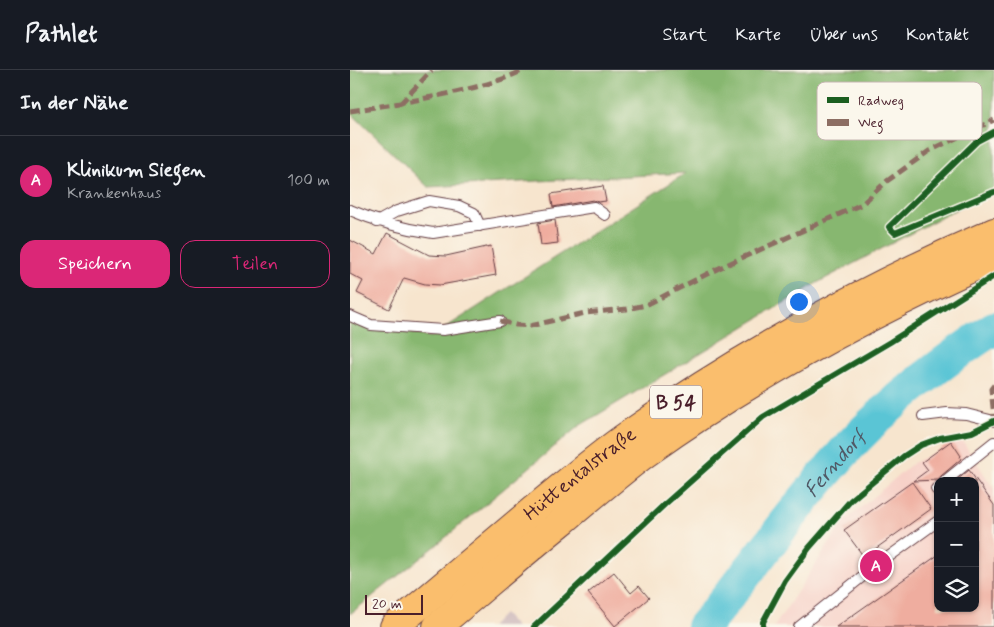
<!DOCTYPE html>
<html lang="de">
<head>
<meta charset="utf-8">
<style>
	:root { --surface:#171b24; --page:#242831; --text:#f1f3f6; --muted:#9ea1a6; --line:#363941; --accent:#db2777 }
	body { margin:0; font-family:Mynerve,sans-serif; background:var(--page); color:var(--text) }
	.controls { position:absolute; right:15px; bottom:15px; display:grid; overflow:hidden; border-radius:10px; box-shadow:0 1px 4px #0004 }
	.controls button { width:45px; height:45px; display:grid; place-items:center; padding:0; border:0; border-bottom:1px solid var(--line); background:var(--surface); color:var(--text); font:25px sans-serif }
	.scale { position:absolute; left:15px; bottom:12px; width:58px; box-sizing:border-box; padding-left:5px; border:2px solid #4a1f2b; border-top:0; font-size:14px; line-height:18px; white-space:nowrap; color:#4a1f2b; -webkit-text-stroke:4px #fbf7ec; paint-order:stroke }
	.you { position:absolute; left:448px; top:231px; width:18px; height:18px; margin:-12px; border:4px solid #fff; border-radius:50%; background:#1a73e8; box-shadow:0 0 0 8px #1a73e833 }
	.badge { display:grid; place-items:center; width:32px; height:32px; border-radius:50%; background:var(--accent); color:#fff; font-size:16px; font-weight:700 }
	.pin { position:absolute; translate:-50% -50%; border:2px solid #fff; box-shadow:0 1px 5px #0006 }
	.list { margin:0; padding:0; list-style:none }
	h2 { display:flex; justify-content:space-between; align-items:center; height:65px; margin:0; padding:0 20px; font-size:21px }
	h2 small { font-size:16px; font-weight:400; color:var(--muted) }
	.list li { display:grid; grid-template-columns:32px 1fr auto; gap:15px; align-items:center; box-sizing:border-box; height:90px; padding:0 20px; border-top:1px solid var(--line) }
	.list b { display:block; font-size:19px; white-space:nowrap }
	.list p { margin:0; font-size:16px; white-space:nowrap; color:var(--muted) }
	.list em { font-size:16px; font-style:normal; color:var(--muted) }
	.actions { display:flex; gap:10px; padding:15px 20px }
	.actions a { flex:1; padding:11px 0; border:1px solid var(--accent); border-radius:15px; text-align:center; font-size:18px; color:var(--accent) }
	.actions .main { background:var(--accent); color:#fff }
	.icon { flex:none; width:28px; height:28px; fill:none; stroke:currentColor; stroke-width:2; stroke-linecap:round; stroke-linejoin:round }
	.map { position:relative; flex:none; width:644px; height:557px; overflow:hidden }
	header { display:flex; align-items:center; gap:30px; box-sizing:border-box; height:70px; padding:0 25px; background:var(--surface); border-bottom:1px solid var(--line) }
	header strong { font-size:24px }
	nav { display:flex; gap:28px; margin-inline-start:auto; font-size:18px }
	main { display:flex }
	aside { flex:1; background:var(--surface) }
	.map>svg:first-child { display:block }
	.built { fill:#f7d1c8; fill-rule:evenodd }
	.industrial { fill:#d2bfc0 }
	.forest { fill:#87b770; stroke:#686b4e }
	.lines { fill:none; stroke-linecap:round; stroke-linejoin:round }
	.river { stroke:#5ac5d5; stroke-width:34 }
	.building { fill:#efad9f }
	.service-casing { stroke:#643d43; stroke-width:12 }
	.trunk-casing { stroke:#643d43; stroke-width:30 }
	.service { stroke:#fff; stroke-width:10 }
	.trunk { stroke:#fabe6d; stroke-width:28 }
	.quiet { stroke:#8d6e63; stroke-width:5; stroke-dasharray:10 5; stroke-linecap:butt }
	.cycleway-casing { stroke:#fbf7ec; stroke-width:9 }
	.cycleway { stroke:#1b5e20; stroke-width:6 }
	.labels { text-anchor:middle; stroke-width:5; stroke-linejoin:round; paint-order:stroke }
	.shield { fill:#fbf7ec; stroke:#7f6065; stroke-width:1 }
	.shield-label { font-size:19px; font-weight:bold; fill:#4a1f2b }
	.street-label { font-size:20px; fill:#4a1f2b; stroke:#fbf7ec }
	.water-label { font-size:21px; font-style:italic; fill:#505966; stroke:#fbf7ec }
	.key { fill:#fbf7ec; stroke:#c6b6b2; stroke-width:1 }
	.key-label { font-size:14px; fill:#4a1f2b }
</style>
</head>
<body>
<header>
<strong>Pathlet</strong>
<nav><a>Start</a><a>Karte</a><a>Über uns</a><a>Kontakt</a></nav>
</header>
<main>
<aside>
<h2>In der Nähe<small></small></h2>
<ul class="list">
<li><span class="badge">A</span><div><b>Klinikum Siegen</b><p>Krankenhaus</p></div><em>100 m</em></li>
</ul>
<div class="actions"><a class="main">Speichern</a><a>Teilen</a></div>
</aside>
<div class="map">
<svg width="644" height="557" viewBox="0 0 644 557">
	<rect width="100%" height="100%" fill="#fbf7ec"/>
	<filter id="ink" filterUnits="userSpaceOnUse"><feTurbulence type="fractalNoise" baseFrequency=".02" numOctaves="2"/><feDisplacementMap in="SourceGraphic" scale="10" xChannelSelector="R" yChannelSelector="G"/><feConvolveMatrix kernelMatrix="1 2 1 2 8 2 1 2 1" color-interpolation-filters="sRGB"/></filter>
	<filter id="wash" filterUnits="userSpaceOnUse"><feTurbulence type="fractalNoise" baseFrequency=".0096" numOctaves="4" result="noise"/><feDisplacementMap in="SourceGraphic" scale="20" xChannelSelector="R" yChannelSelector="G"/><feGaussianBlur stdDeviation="1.12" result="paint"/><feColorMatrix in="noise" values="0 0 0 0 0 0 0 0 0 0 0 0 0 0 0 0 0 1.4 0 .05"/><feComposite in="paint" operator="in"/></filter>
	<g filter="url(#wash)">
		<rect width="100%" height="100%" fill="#f7e5ce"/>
		<path class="built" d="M611,369L644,419V557H424L493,453L563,393ZM588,411H625V538H588Z"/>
		<path class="industrial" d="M154,544L166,557H141Z"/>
		<path class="forest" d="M0,0H644V119L467,213L229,356L83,478L0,544V251L81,267L336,103L78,117L0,42Z"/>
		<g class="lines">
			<path class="river" id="s1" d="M353,557C406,495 451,427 507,368C548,326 595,290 644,258"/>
		</g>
		<g id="blocks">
			<path class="building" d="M253,116L256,131L248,132L243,130L203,137L201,124Z
				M205,150L208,173L191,175L188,153Z
				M37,163L79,185L96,186L141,176L146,205L90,215L75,214L54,208L39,239L7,223L13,211L0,204V170L26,184Z
				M601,371L611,386L610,387L611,389L591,406L588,410L563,411L578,400L572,392Z
				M619,400L644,435V557H486L588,485V538H625V411H606Z
				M562,412L581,439L514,487L494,460Z
				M264,502L281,523L289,516L299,528L265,556L238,523Z"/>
		</g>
	</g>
	<g filter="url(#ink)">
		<use href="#blocks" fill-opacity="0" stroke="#643d43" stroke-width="1"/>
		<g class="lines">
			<g class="service-casing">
				<path id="service" d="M0,140C27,152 54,159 83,163L244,137L255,145
					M27,152L47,141L79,131L109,136L124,143L130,156
					M0,246L21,255L93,260L150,251
					M573,346L597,343L616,344L644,351
					M595,411L644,372
					M588,417L586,419L588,421
					M537,488L588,451
					M449,557L528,494"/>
			</g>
			<g class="trunk-casing">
				<g id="trunk">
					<path id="s2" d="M44,557C90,518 137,479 183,440C214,415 245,388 278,365C392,285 516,217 644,162"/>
					<path d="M87,557C129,521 171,485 214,450C241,427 268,404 296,383C405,305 522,242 644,188"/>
				</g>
			</g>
			<use href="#service" class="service"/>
			<use href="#trunk" class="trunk"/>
			<path class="quiet" d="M50,34L82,0
				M0,41C32,36 64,31 96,24C123,18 149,12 174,0
				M150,251L166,255L180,256L235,243L277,239L296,235L367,199L512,134L537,111L579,81L644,50
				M644,315L641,319L644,346"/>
			<g class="cycleway-casing">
				<path id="cycleway" d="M644,62L627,71L539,157L545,163L644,122
					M184,557L315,434L413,347L540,272L644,206
					M413,557V552L435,511L459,478L501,430L554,386L571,375L590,368L622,362L644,351"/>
			</g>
			<use href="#cycleway" class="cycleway"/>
		</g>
	</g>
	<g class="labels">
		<rect class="shield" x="300" y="315.5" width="52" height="33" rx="4"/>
		<g class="shield-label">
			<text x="326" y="339">B 54</text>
		</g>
		<g class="street-label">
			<text dy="7" stroke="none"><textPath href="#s2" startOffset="241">Hüttentalstraße</textPath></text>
		</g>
		<g class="water-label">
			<text dy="7" stroke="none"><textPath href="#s1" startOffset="210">Ferndorf</textPath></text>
		</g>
	</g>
	<rect x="467" y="12" width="165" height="58" rx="8" class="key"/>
	<rect x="477" y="27" width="22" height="6" fill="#1b5e20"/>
	<rect x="477" y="49" width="22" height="7" fill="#8d6e63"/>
	<g class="key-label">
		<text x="508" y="35">Radweg</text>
		<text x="508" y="57">Weg</text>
	</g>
</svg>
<div class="controls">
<button>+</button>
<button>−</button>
<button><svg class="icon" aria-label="layers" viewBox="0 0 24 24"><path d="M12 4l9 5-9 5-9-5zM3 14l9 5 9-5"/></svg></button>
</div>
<div class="scale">20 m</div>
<div class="you"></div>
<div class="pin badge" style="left:526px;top:496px">A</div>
</div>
</main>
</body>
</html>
